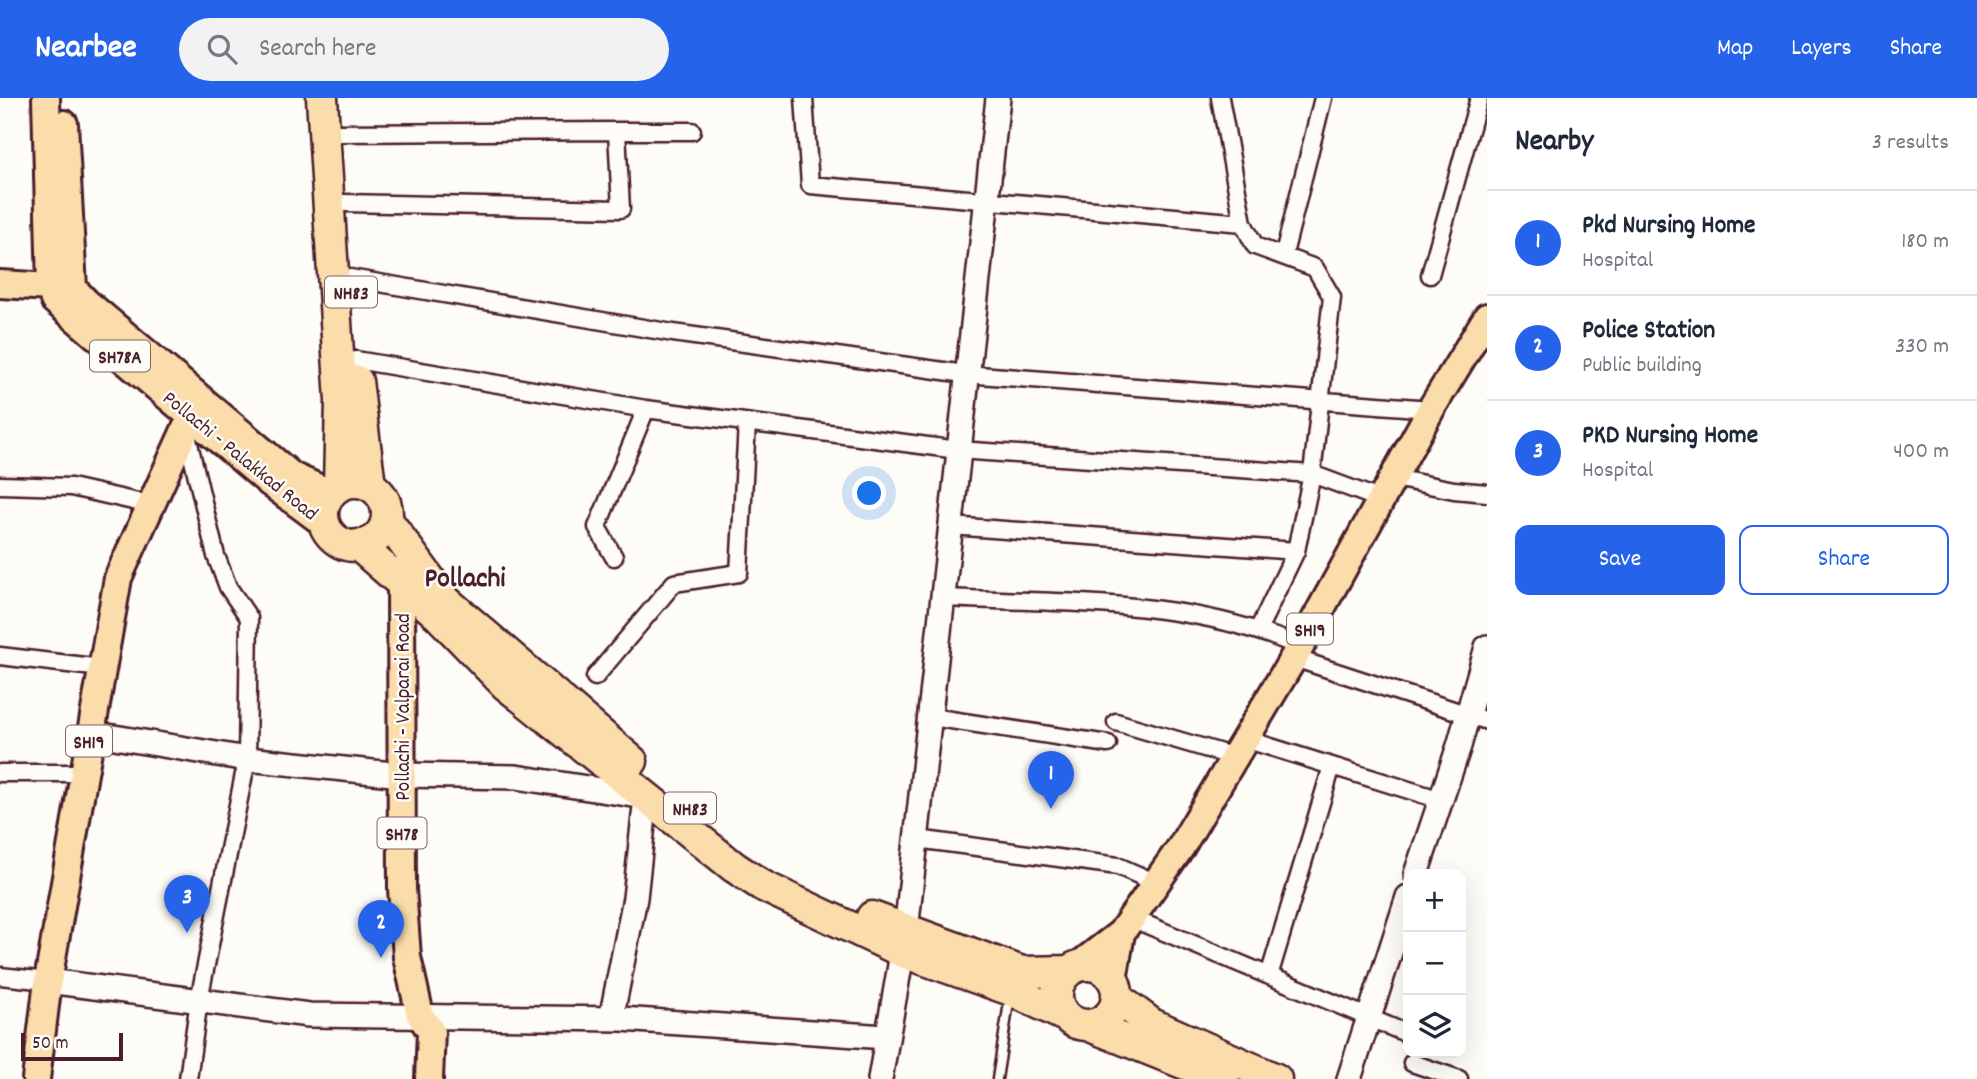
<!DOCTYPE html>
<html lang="en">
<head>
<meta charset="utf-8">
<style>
	:root { --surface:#fff; --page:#f2f2f3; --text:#1f2937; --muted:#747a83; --line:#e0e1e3; --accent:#2563eb }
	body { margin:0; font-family:Dekko,sans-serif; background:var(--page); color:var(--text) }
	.controls { position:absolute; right:21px; bottom:21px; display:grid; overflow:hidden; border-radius:14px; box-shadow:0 7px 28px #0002 }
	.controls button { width:63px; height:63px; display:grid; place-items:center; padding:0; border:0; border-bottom:2px solid var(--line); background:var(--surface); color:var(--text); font:35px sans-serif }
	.scale { position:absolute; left:21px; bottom:18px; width:102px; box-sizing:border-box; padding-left:7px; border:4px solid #4a1f2b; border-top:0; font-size:19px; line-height:24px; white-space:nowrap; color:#4a1f2b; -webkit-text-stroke:5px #fdfcf7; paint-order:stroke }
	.you { position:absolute; left:870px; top:396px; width:24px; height:24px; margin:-18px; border:5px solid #fff; border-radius:50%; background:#1a73e8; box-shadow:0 0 0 10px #1a73e833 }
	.badge { display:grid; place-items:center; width:46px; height:46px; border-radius:50%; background:var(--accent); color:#fff; font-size:23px; font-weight:700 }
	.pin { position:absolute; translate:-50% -58px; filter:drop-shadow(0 2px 4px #0008) }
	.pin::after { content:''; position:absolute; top:37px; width:24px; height:21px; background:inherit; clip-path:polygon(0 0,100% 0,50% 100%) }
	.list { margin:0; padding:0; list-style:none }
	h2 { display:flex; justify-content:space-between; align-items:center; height:91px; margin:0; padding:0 28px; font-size:30px }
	h2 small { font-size:23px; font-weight:400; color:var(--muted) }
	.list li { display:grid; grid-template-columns:46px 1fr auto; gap:21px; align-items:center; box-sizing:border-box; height:105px; padding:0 28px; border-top:2px solid var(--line) }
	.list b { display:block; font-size:26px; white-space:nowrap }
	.list p { margin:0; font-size:23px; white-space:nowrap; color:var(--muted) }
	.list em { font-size:23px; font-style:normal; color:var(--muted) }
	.actions { display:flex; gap:14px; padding:21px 28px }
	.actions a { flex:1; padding:16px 0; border:2px solid var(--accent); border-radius:14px; text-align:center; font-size:24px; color:var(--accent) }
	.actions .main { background:var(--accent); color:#fff }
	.icon { flex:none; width:38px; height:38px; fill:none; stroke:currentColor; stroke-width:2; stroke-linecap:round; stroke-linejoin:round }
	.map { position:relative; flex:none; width:1487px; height:981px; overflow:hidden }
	header { display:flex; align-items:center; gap:42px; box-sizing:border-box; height:98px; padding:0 35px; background:var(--accent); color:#fff }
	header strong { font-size:33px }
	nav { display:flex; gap:38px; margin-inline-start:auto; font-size:24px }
	.search { width:490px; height:63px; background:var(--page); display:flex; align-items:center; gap:18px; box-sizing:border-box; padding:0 24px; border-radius:38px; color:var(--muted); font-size:26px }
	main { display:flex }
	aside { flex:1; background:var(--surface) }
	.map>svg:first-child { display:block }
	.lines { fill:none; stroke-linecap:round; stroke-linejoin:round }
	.lane-casing { stroke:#4a1f2b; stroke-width:13 }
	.street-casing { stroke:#4a1f2b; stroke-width:21 }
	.secondary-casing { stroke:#4a1f2b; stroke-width:28 }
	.primary-casing { stroke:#4a1f2b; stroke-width:32 }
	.highway-casing { stroke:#4a1f2b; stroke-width:35 }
	.lane { stroke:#fdfcf7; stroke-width:8 }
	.street { stroke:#fdfcf7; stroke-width:16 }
	.secondary { stroke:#fdfcf7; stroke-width:23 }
	.primary { stroke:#fbddab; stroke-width:26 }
	.highway { stroke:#fbddab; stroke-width:30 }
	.labels { text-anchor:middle; stroke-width:5; stroke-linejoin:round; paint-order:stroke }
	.shield { fill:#fdfcf7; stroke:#806168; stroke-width:2 }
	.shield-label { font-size:19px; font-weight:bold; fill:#4a1f2b }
	.street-label { font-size:21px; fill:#4a1f2b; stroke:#fdfcf7 }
	.district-label { font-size:28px; font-weight:bold; fill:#4a1f2b; stroke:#fdfcf7 }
</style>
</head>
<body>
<header>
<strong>Nearbee</strong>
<div class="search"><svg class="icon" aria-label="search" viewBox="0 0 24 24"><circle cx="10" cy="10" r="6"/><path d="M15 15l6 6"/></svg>Search here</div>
<nav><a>Map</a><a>Layers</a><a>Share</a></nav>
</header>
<main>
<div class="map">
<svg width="1487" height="981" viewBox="0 0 1487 981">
	<rect width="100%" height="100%" fill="#fdfcf7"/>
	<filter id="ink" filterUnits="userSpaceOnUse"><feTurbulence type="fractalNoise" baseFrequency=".0143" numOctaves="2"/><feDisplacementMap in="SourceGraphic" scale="14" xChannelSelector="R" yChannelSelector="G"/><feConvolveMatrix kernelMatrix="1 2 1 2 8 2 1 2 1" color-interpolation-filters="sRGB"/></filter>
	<g filter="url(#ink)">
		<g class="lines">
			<g class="lane-casing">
				<path id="lane" d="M997,981L1010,898"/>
			</g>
			<g class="street-casing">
				<path id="street" d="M804,0L810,87L1243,125
					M1220,0L1243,125L1255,148L1315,170L1332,199L1312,376L1296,453L1259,530
					M617,33H692
					M340,35L617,33L621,111L344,105
					M1284,156L1323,0
					M1430,177L1479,0
					M350,180L673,235L965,276L1431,311
					M356,262L646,311L958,352L1312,376L1382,402
					M186,333L216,458L228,489L249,520L247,661L199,902L188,981
					M1394,380L1454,392L1487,395
					M0,387L71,389L151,407
					M951,428L1296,453
					M614,459L597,429L646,311
					M944,500C1063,506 1189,499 1300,549
					M0,558L102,570
					M1294,560L1487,623
					M595,579L674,485L739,475L747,325
					M931,619L1108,646
					M1116,624L1235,659
					M1245,641L1441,702
					M0,675H83
					M917,741L1118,768L1154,784
					M1131,820L1408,936
					M0,878L48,883
					M1269,878L1332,668
					M1412,965L1459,981"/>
			</g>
			<g class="secondary-casing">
				<path id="secondary" d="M90,635L247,661L402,677L516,679L646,699L635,800L611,921
					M1416,776L1459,648L1487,549
					M48,883L309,917L621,921L886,939
					M880,981L906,833L998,0
					M1349,981L1408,799"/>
			</g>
			<g class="primary-casing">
				<path id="primary" d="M46,0L51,190L54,202L270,385L325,426
					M64,26L73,190L86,204L292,378L330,395
					M0,186L68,190
					M401,483L402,791L407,859L420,917L431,933L429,981
					M1078,868L1121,835L1181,749L1300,549L1431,311L1487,219
					M1113,882L1121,835
					M36,981L48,883L118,480L185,332L195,321"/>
			</g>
			<g class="highway-casing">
				<path id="highway" d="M322,0L341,303L339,388
					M357,283L370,387
					M323 416a32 32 0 1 1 64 0a32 32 0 1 1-64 0Z
					M387,422L445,502L632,663
					M358,447L439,518L506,587L734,769L763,788L903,854L1011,892L1063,917
					M872,819L1022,874L1069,873
					M1057 897a30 30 0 1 1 60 0a30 30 0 1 1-60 0Z
					M1117,900L1152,926L1276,981
					M1090,928L1223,981"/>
			</g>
			<use href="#lane" class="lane"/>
			<use href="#street" class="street"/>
			<use href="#secondary" class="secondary"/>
			<use href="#primary" class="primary"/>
			<use href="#highway" class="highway"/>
		</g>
	</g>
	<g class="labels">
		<g class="shield">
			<rect x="325" y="178.5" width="52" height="31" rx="5"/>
			<rect x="90" y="242.5" width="60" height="31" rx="5"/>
			<rect x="1287" y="515.5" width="46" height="31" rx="5"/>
			<rect x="66" y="627.5" width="46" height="31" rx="5"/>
			<rect x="664" y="694.5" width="52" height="31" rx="5"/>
			<rect x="377.5" y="719.5" width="49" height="31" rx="5"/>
		</g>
		<g class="shield-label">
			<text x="351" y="201">NH83</text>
			<text x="120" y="265">SH78A</text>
			<text x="1310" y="538">SH19</text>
			<text x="89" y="650">SH19</text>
			<text x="690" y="717">NH83</text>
			<text x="402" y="742">SH78</text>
		</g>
		<g class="street-label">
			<text transform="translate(241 357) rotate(39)" y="7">Pollachi - Palakkad Road</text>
			<text transform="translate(402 609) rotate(-90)" y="7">Pollachi - Valparai Road</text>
		</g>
		<g class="district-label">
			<text x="465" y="488">Pollachi</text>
		</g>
	</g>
</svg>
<div class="controls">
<button>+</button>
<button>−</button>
<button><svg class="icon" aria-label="layers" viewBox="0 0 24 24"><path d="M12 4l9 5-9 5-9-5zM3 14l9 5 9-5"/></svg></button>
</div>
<div class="scale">50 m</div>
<div class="you"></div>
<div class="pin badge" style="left:1051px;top:711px">1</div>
<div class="pin badge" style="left:381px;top:860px">2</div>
<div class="pin badge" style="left:187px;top:835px">3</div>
</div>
<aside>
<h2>Nearby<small>3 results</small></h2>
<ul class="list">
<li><span class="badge">1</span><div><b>Pkd Nursing Home</b><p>Hospital</p></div><em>180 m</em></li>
<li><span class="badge">2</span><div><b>Police Station</b><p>Public building</p></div><em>330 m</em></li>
<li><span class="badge">3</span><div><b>PKD Nursing Home</b><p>Hospital</p></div><em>400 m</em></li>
</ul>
<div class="actions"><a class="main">Save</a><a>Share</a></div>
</aside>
</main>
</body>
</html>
